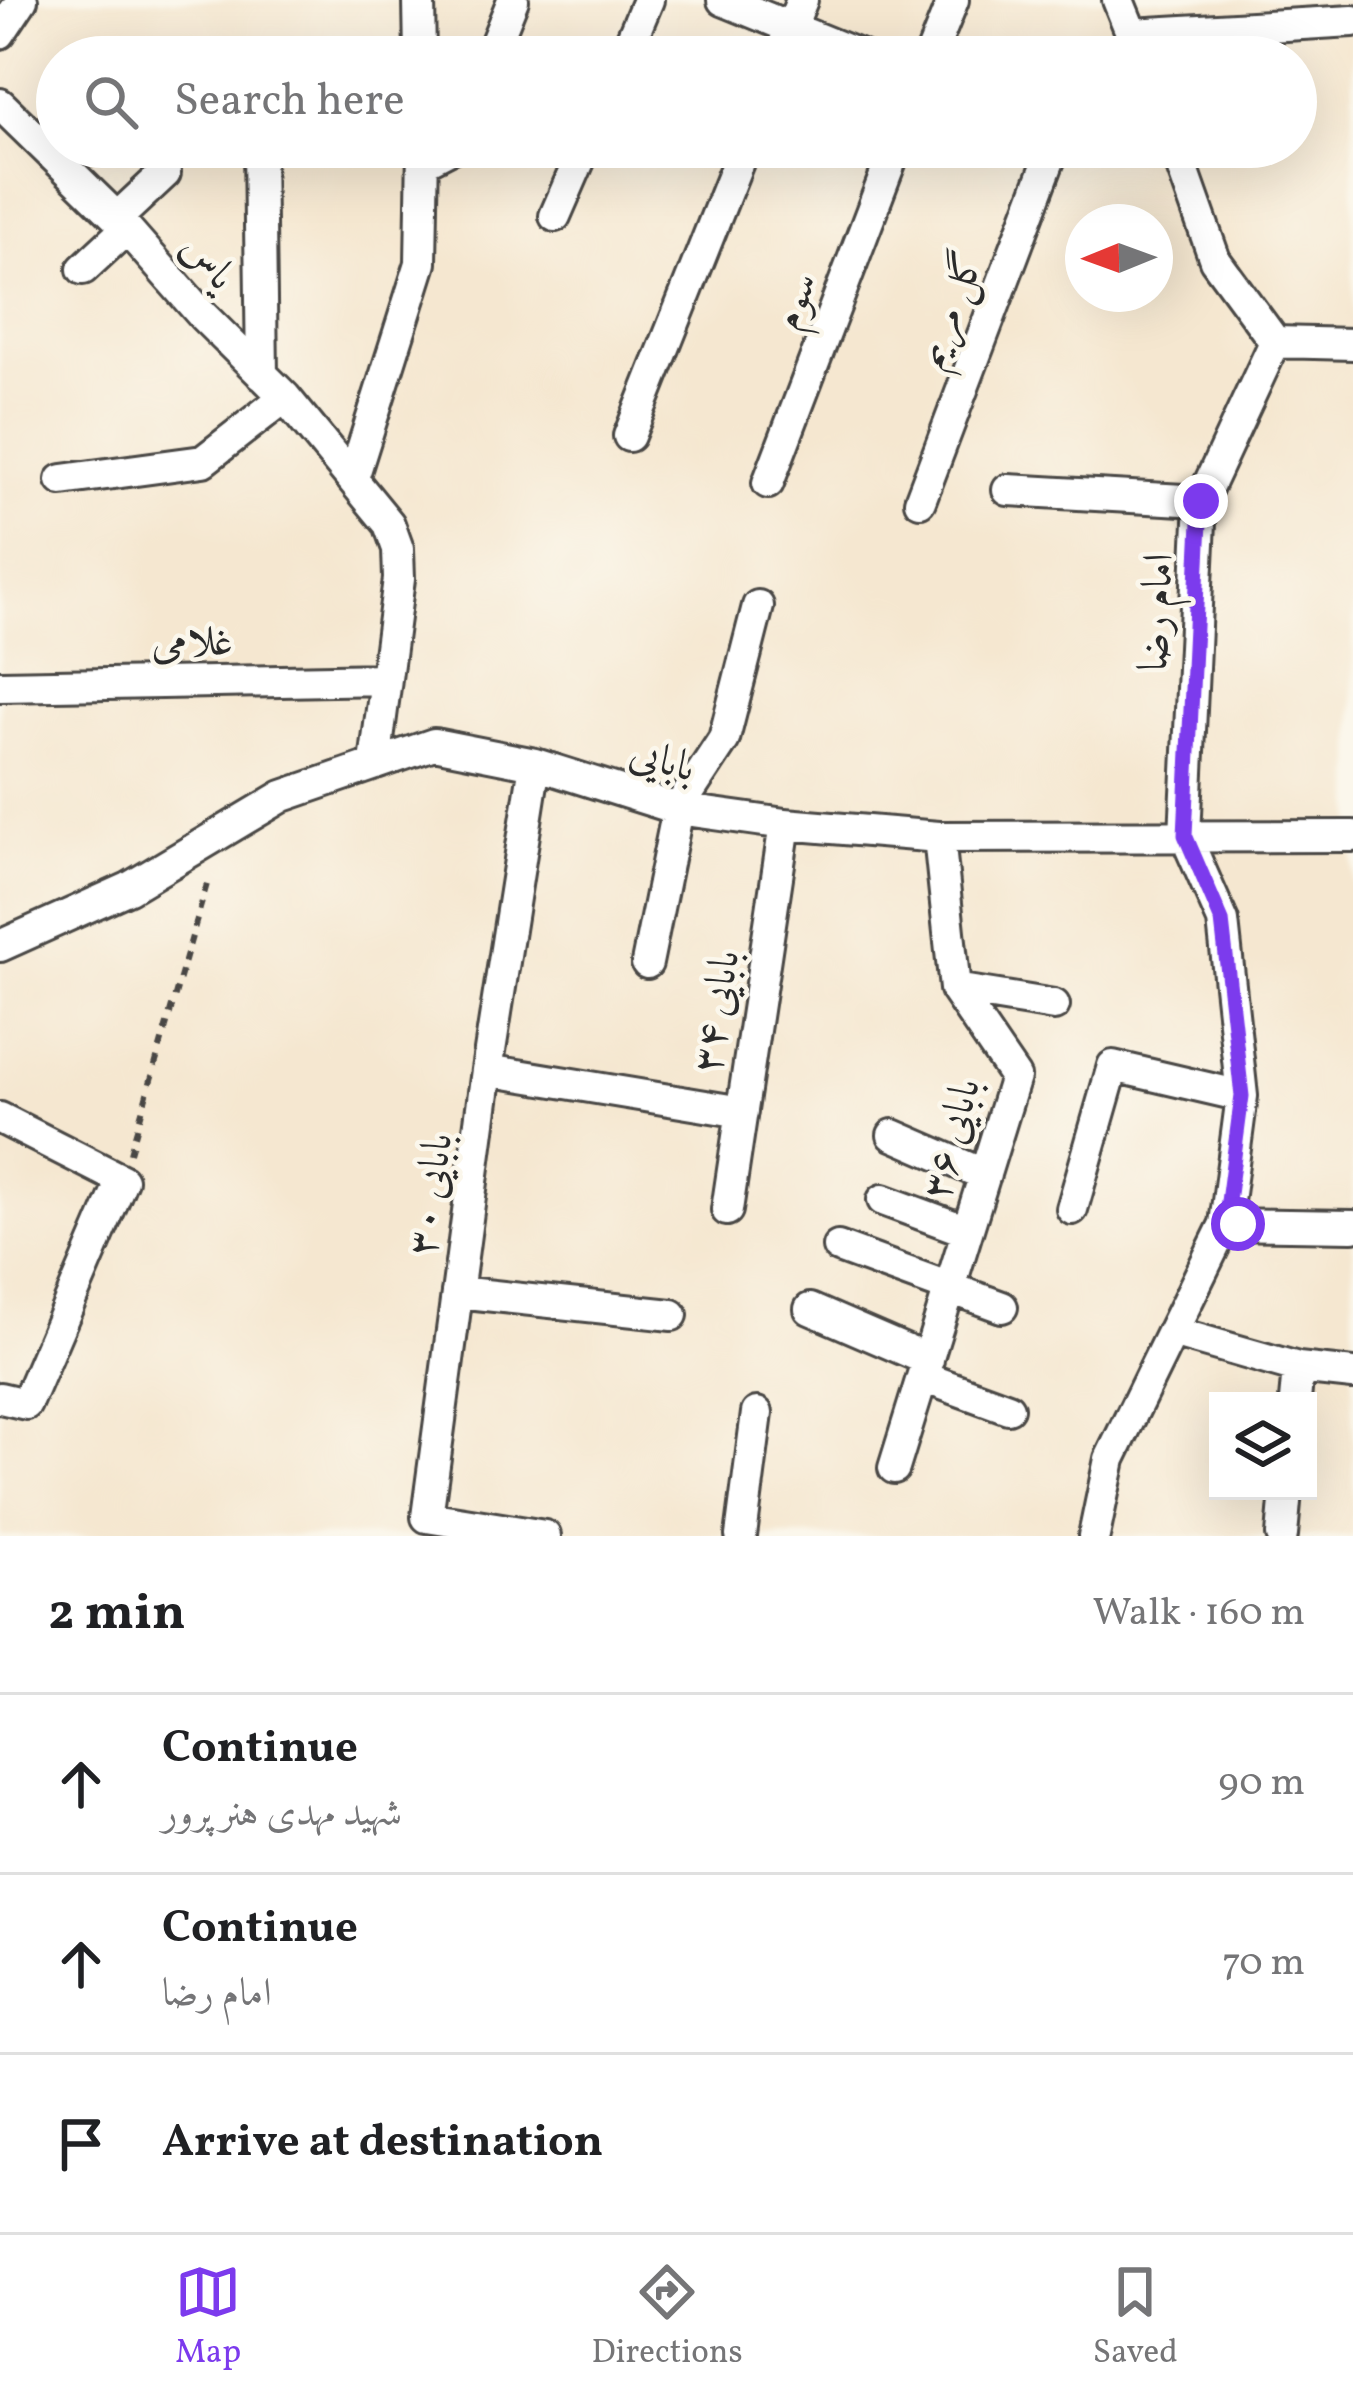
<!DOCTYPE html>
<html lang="en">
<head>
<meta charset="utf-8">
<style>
	:root { --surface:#fff; --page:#f6f6f6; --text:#202124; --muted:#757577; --line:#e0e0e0; --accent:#7c3aed }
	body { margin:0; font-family:Vollkorn,Amiri,serif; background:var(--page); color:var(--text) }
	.controls { position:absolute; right:36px; bottom:36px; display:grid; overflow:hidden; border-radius:0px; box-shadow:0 12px 48px #0002 }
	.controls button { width:108px; height:108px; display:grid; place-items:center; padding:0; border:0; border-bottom:3px solid var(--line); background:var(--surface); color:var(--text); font:60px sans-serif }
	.compass { position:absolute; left:1065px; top:204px; width:108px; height:108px; border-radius:50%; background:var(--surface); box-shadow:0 12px 48px #0002; rotate:269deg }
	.stop { position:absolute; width:36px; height:36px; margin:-27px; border:9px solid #7c3aed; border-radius:50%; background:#fff }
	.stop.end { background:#7c3aed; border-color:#fff; box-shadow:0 3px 12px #0008 }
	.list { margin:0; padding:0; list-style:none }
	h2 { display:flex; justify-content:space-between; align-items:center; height:156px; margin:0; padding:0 48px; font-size:51px }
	h2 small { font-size:39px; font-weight:400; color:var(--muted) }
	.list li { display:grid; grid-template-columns:78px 1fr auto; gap:36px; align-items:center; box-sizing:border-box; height:180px; padding:0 48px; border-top:3px solid var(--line) }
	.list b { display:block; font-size:45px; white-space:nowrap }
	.list p { margin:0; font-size:39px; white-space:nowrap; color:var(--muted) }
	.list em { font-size:39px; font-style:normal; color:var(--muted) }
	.icon { flex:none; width:66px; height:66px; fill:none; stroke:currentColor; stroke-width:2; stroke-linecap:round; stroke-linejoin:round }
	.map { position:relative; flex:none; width:1353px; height:1536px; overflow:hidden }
	.search { position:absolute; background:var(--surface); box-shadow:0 12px 48px #0002; left:36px; right:36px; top:36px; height:132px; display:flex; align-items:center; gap:30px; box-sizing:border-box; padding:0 42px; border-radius:66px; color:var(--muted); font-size:45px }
	.sheet { height:696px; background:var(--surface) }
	nav { display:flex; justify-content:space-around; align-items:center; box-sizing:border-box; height:168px; border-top:3px solid var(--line); background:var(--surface); font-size:33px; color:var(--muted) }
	nav a { display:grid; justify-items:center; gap:6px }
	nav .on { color:var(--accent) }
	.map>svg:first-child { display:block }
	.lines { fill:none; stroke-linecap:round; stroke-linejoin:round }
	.minor-casing { stroke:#494744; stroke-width:36 }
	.path { stroke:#494744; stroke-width:6; stroke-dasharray:9 9; stroke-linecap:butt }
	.minor { stroke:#fff; stroke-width:30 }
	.route { stroke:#7c3aed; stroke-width:15 }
	.labels { text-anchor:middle; stroke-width:9; stroke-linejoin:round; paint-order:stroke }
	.street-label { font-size:42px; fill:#2b2b2b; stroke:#fbf7ec }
</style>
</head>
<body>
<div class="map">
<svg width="1353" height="1536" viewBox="0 0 1353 1536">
	<rect width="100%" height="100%" fill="#fbf7ec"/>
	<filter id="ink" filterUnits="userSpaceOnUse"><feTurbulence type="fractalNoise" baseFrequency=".00833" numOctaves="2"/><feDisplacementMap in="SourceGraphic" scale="24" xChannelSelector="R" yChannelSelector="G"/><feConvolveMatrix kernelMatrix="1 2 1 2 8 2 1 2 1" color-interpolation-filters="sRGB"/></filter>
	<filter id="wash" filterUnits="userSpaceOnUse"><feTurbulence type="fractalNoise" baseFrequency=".004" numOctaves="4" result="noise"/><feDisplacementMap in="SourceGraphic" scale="48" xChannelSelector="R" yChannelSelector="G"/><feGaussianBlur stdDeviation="2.7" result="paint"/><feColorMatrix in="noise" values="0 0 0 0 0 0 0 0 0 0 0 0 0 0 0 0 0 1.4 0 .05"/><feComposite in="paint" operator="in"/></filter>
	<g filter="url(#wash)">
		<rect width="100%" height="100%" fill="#f5e7d0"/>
	</g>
	<g filter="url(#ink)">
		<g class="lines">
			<g class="minor-casing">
				<path id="minor" d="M419,0L420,57
					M723,0L863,57
					M1118,0L1141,57
					M0,33L22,0
					M1132,34L1353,21
					M490,57L513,0
					M624,57L648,0
					M779,57L802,0
					M930,57L953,0
					M0,104L117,218L203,316L285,397L389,524L398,549L399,579L375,763
					M259,147L262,375
					M1175,147L1215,260L1275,342
					M423,162L452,147
					M555,216L585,147
					M117,218L165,173
					M83,269L126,229
					M1275,342L1353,344
					M629,436L744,147
					M354,475L421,263L423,147
					M62,480L203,461L285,397
					M768,483L896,147
					M1008,490L1201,501
					M920,501L1054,147
					M0,686L386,679
					M535,764L487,1070L427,1517L545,1536
					M0,946L129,888L283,796L434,744L535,764L678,809L785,824L939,837L1353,836
					M647,963L678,809L724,739L758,606
					M955,989L1054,1005
					M487,1070L742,1112
					M0,1118L122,1180L26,1404L0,1398
					M893,1135L985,1175
					M883,1200L967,1231
					M1072,1209L1113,1066L1242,1096
					M727,1210L785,824
					M1225,1224L1353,1226
					M838,1247L1002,1307
					M457,1292L672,1315
					M810,1309L928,1360
					M1172,1332L1298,1368L1353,1374
					M923,1377L1008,1408
					M1295,1401L1298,1368
					M894,1468L1015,1077L955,989L939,837
					M1282,1535L1286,1491
					M741,1536L757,1413
					M1094,1536L1110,1459L1225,1224L1242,1096L1223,921L1185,835L1201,501L1275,342"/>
			</g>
			<path class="path" d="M130,1153L209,877"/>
			<use href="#minor" class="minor"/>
		</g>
	</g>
	<g class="lines" filter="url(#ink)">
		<path class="route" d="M1201,501L1185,835L1222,921L1242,1096L1225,1224H1238"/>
	</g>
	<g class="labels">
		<g class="street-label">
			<text transform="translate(210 260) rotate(48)" y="15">یاس</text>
			<text transform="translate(793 300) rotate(-69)" y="15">سوم</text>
			<text transform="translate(948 309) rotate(-69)" y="15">گل مریم</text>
			<text transform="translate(1154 612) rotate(-87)" y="15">امام رضا</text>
			<text transform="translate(192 640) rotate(-1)" y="15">غلامی</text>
			<text transform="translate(663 758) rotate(15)" y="15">بابایی</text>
			<text transform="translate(714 1011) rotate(-81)" y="15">بابایی ۳۴</text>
			<text transform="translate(949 1138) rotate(-75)" y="15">بابایی ۳۶</text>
			<text transform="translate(428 1194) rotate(-82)" y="15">بابایی ۳۰</text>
		</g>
	</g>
</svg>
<div class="controls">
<button><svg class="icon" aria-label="layers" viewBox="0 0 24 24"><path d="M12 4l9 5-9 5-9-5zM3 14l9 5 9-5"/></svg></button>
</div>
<svg class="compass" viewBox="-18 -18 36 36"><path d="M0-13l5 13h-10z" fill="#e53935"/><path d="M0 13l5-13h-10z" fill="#757577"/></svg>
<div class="stop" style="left:1238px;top:1224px"></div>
<div class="stop end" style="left:1201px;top:501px"></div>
<div class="search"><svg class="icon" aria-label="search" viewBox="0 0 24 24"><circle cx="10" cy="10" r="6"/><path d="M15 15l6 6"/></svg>Search here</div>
</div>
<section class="sheet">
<h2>2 min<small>Walk · 160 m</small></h2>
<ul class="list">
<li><svg class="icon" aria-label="ahead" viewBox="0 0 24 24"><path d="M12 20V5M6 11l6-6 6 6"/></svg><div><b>Continue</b><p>شهید مهدی هنر پرور</p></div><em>90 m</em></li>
<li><svg class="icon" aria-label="ahead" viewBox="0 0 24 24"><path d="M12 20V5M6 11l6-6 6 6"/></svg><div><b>Continue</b><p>امام رضا</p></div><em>70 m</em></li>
<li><svg class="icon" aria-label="arrive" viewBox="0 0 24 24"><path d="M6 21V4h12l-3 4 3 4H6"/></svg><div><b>Arrive at destination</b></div></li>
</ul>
</section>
<nav>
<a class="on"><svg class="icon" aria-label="map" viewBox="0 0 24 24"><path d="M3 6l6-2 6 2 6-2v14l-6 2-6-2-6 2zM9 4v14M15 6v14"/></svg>Map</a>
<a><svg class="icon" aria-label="directions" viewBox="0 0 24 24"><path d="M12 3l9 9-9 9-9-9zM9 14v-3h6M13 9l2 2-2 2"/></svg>Directions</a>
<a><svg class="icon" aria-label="saved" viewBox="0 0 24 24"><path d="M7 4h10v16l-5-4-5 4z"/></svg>Saved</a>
</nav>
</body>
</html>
